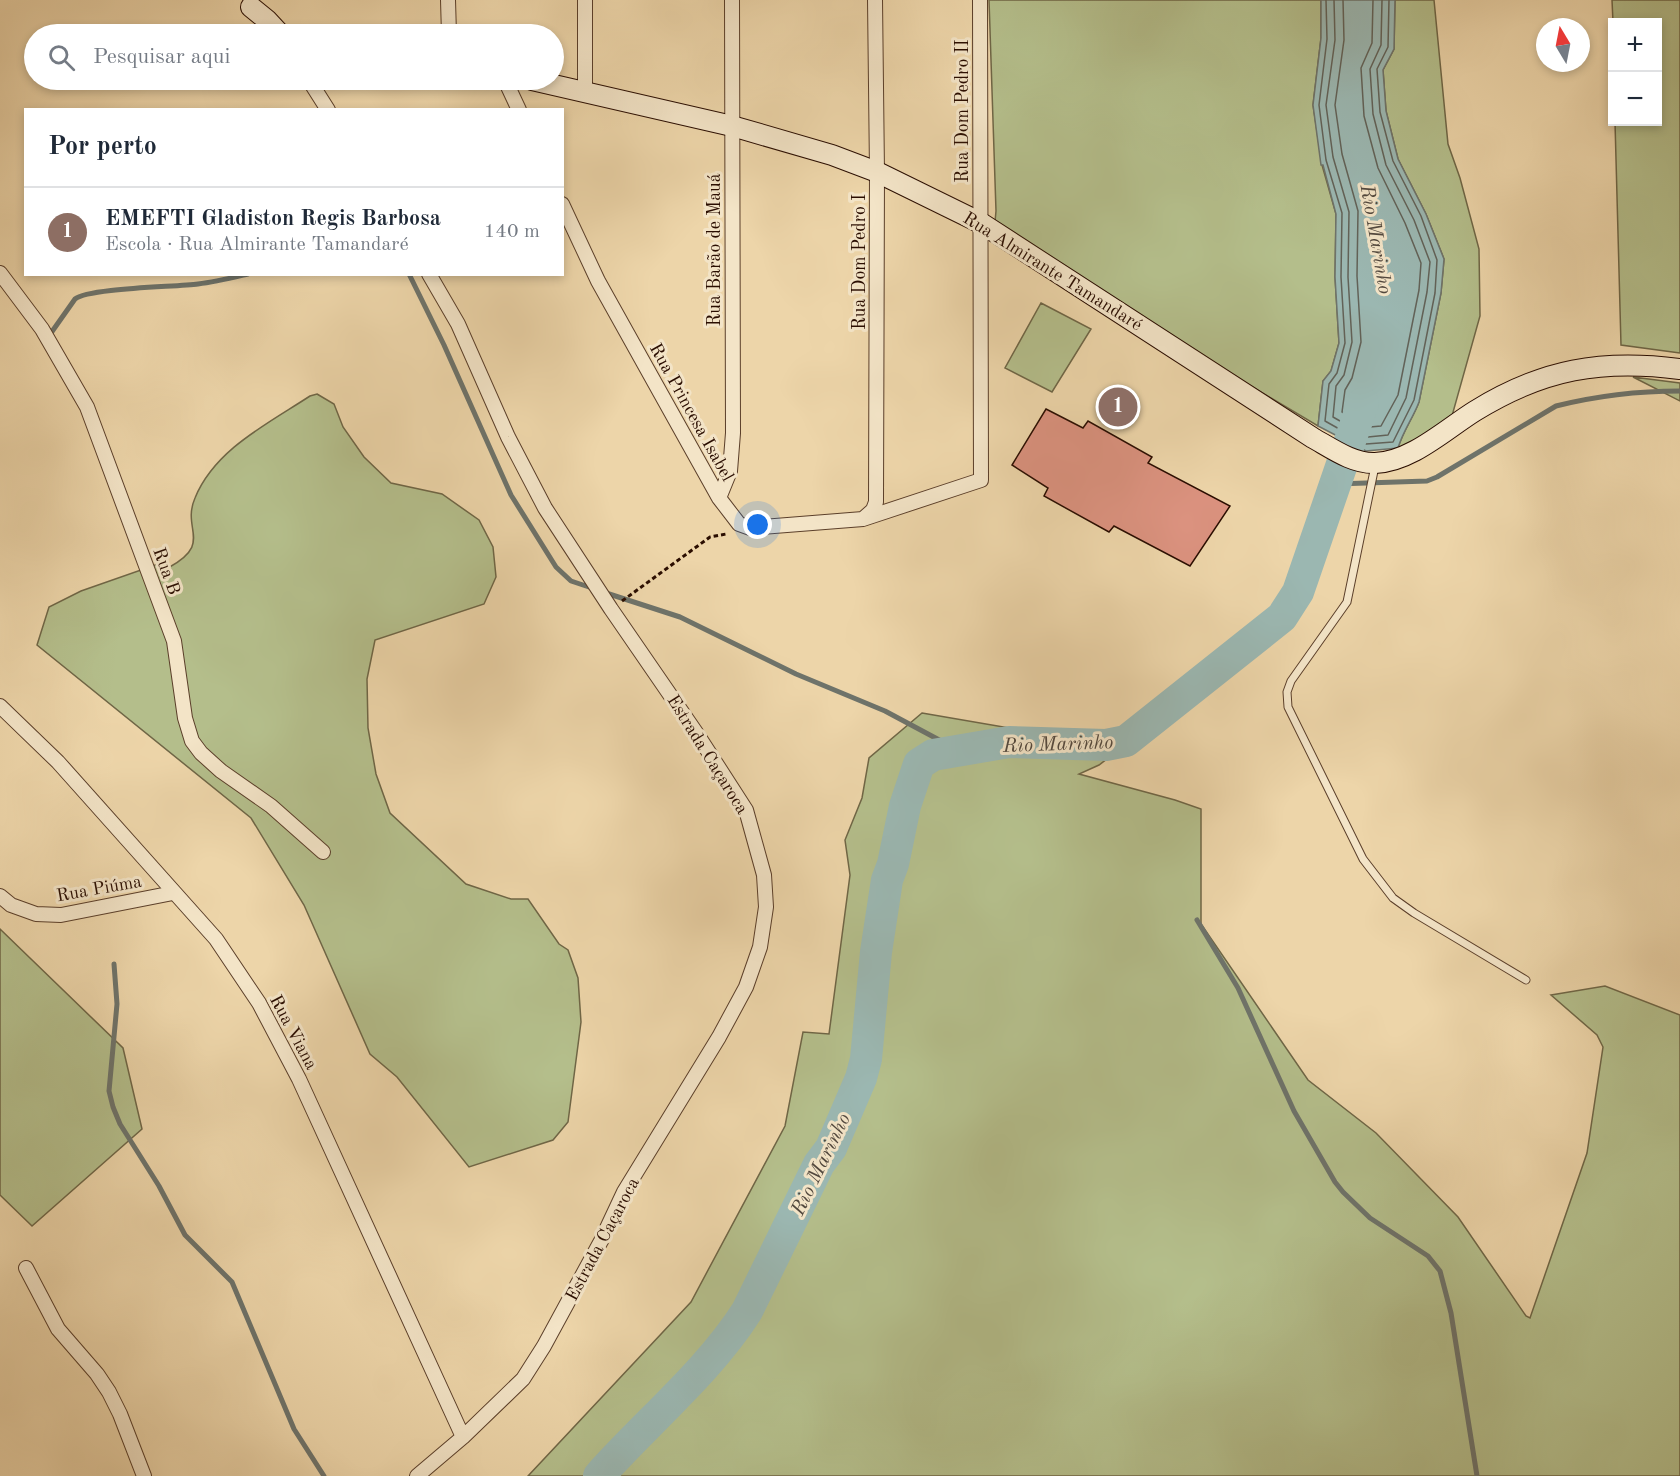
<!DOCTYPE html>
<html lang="pt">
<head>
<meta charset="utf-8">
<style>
	:root { --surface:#fff; --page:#f2f2f3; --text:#1f2937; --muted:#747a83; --line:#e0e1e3; --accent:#1a73e8 }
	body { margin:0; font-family:"Old Standard TT",serif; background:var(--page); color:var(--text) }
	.controls { position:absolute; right:18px; top:18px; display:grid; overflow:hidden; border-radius:0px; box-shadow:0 3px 9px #0003 }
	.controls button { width:54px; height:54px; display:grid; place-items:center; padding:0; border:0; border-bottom:2px solid var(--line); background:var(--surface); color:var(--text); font:30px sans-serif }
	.compass { position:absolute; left:1536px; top:18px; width:54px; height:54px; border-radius:50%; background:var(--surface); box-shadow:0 3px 9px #0003; rotate:350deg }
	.you { position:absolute; left:758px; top:525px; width:21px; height:21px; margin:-15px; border:4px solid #fff; border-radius:50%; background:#1a73e8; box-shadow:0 0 0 9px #1a73e833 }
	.badge { display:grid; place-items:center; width:39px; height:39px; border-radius:50%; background:var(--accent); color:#fff; font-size:20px; font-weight:700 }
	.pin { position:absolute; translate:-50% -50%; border:3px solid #fff; box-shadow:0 2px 6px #0006 }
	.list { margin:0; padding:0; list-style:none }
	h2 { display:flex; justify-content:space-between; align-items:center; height:78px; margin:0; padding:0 24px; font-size:26px }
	h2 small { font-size:20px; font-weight:400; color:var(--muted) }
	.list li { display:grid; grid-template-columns:39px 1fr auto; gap:18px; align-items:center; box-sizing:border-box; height:90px; padding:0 24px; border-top:2px solid var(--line) }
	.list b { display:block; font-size:22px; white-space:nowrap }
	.list p { margin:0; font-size:20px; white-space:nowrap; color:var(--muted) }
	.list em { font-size:20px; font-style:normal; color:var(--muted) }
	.icon { flex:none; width:33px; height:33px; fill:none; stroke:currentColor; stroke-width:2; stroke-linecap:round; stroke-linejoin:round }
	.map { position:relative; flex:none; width:1680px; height:1476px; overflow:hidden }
	.search { position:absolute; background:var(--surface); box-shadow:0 3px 9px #0003; left:24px; top:24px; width:540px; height:66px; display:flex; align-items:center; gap:15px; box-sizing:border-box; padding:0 21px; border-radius:33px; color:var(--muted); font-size:22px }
	.panel { position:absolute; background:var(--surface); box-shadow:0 3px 9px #0003; left:24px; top:108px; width:540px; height:168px; border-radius:0px }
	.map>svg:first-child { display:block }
	.green { fill:#b4be8b; stroke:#6f6646; stroke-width:1.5 }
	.water { fill:#9bb7b1; stroke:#6e736a; stroke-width:1.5 }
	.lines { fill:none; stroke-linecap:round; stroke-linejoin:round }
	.shore { stroke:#626258; stroke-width:1.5 }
	.stream { stroke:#6e736a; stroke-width:5 }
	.river { stroke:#9bb7b1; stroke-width:32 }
	.building { fill:#db927f; stroke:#2a0d00; stroke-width:1.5 }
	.service-casing { stroke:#5b3f2a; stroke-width:9 }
	.minor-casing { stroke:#5b3f2a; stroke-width:16 }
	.secondary-casing { stroke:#2a0d00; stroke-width:22 }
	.path { stroke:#2a0d00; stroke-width:3; stroke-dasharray:4.5 3; stroke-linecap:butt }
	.service { stroke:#f3e4c7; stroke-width:7 }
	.minor { stroke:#f3e4c7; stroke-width:14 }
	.secondary { stroke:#f3e4c7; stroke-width:20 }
	.labels { text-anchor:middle; stroke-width:6; stroke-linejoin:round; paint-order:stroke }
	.street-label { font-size:18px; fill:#2a0d00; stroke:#f3e4c7 }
	.water-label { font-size:20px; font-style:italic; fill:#52483e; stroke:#f3e4c7 }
</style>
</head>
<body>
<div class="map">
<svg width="1680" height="1476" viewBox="0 0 1680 1476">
	<rect width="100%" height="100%" fill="#edd5a9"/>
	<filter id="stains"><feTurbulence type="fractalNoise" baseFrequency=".00333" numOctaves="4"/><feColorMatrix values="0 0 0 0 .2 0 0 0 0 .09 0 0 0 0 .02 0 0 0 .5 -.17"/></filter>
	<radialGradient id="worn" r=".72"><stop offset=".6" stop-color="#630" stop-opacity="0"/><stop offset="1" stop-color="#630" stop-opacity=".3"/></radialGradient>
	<path class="green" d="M989,0H1321V38L1313,105L1322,165L1336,214L1335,277L1339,343L1331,371L1323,381L1318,426L1101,297L995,222L996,211Z
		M1395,0H1434L1448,144L1460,178L1479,249L1480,316L1450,423L1408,447L1398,448C1403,431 1413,418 1419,402L1441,293L1444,259L1426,214L1398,159L1386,111L1383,70L1394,49Z
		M1612,0H1680V353L1621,345L1615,122H1658V22H1613Z
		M1041,303L1091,329L1052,392L1005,368Z
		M1633,377L1680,383V401Z
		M317,394L334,404L343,427L364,457L391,483L442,494L479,520L493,547L496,577L484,604L375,640L367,679L368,728L376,774L390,813L466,884L511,899H528L559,944L568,950L578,978L581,1022L568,1122L553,1140L469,1167L397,1077L370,1054L304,905L251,818L37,645L49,607L81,591L158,564L168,568C214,543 181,530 195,498C215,449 269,423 310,396Z
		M922,713L1068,738H1135L1099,765L1079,774L1175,800L1201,809V924L1308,1080L1376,1133L1458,1217L1526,1316L1530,1318L1587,1153L1603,1047L1597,1035L1551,995L1605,986L1680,1015V1476H528L691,1302L785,1126L803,1032L829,1034L850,875L845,840L862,798L869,758Z
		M0,929L123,1048L142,1129L32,1226L0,1195Z"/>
	<path class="water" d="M1321,0H1395L1394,49L1383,70L1386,111L1398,159L1426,214L1444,259L1441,293L1419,402C1413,418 1403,431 1398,448L1366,451L1318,426L1323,381L1331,371L1339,343L1335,277L1336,214L1323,165H1321L1313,105L1321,38Z"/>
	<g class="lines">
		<path class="shore" d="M1326,0L1327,39L1319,105L1326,160L1342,213L1341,277L1345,343L1337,373L1329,384L1325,421L1366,444L1393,442L1414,400L1435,293L1437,260L1421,216L1393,161L1380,112L1377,69L1388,47L1389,0
			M1334,0L1335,40L1326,105L1333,157L1349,212L1348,277L1352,342L1344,375L1336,386L1333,417L1368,437L1388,435L1406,398L1427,292L1430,262L1414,220L1386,165L1373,114L1370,69L1381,45L1382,0
			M1343,0L1344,40L1335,105L1342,154L1358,211L1357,276L1361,342L1352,378L1345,390L1342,412L1370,427L1381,426L1398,395L1419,290L1421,263L1405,223L1378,168L1364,116L1361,68L1372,43L1373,0"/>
		<path class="stream" d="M409,274L444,345L511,495L556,567L571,581L595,589
			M51,333L75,299C88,288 175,287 198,284C215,282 231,278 248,274
			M1336,484L1427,481L1437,477L1556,406C1596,396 1639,391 1680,391
			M603,592L680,617L796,674L885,711L958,750
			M1197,920L1238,988L1294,1111L1335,1182L1343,1192L1370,1218L1428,1256L1440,1271L1451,1313L1477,1476
			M114,964L117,1004L109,1091L113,1107L120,1124L159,1186L185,1235L232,1282L294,1429L324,1476"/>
		<path class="river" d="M599,1476C646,1423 709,1371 747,1311L819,1164L831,1148L861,1078L866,1059L876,952L887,880L893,864L905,806L919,764L933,755L1009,742L1106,745L1126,741L1282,617L1298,592L1363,403"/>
	</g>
	<path class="building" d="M1046,409L1083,428L1088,421L1152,457L1148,463L1230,506L1190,566L1114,526L1109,532L1044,496L1048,488L1012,465Z"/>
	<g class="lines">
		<g class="service-casing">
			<path id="service" d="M1375,466L1347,602L1291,681L1287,692L1288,707L1363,859L1393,898L1414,913L1526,980"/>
		</g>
		<g class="minor-casing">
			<path id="minor" d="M448,0L449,34
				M309,80L328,110
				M505,80L519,110
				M585,91V0
				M562,204L598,281L719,498L739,524L750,528L863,519L981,480L980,0
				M0,273L42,329L87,407L174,641L185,718L192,741L201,753L221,771L271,806L323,852
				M719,498L730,471L733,433L732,0
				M864,518L873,510L876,502L877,172L875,0
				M0,706L58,762L216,939L259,1003L299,1079L463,1437
				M0,896L11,905L36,914L61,915L173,893
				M26,1268L58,1329L97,1374L109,1392L120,1414L144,1476
				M417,1476L463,1437L523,1379L544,1346L601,1241L624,1192L719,1037L746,987L760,947L766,907L764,875L746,810L697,734L611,609L545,508L508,437L458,324L429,274"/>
		</g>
		<g class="secondary-casing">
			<path id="secondary" d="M251,7L267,20L280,34
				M532,80L732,126L832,155L877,172L981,223L1313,438C1331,448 1353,464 1375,463C1411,462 1446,429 1475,411C1543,369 1601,359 1680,369"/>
		</g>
		<path class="path" d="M622,601L710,537L726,534"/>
		<use href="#service" class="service"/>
		<use href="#minor" class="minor"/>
		<use href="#secondary" class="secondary"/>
	</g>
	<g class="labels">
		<g class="street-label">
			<text transform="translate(962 111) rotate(-90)" y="6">Rua Dom Pedro II</text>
			<text transform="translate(714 250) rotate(-90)" y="6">Rua Barão de Mauá</text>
			<text transform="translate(859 262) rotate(-90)" y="6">Rua Dom Pedro I</text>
			<text transform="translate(1053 271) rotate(32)" y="6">Rua Almirante Tamandaré</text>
			<text transform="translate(692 412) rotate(61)" y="6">Rua Princesa Isabel</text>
			<text transform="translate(167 571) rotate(70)" y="6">Rua B</text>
			<text transform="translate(708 754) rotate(58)" y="6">Estrada Caçaroca</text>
			<text transform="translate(99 888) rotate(-10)" y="6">Rua Piúma</text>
			<text transform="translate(294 1032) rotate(62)" y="6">Rua Viana</text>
			<text transform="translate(602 1239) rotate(-62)" y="6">Estrada Caçaroca</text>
		</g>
		<g class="water-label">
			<text transform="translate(1377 239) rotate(80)" y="7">Rio Marinho</text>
			<text transform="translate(1058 743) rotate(-2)" y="7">Rio Marinho</text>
			<text transform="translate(820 1164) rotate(-64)" y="7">Rio Marinho</text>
		</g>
	</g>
	<rect width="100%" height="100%" filter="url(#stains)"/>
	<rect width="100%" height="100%" fill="url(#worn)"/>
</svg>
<div class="controls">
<button>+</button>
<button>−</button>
</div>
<svg class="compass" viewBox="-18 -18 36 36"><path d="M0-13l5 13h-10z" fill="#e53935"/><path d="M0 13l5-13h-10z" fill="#747a83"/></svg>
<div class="you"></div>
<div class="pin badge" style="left:1118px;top:407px;background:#8d6e63">1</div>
<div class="search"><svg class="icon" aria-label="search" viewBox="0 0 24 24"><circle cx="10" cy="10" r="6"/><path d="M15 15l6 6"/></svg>Pesquisar aqui</div>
<section class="panel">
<h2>Por perto<small></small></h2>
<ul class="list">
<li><span class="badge" style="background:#8d6e63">1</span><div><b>EMEFTI Gladiston Regis Barbosa</b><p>Escola · Rua Almirante Tamandaré</p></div><em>140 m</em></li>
</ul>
</section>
</div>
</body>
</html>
